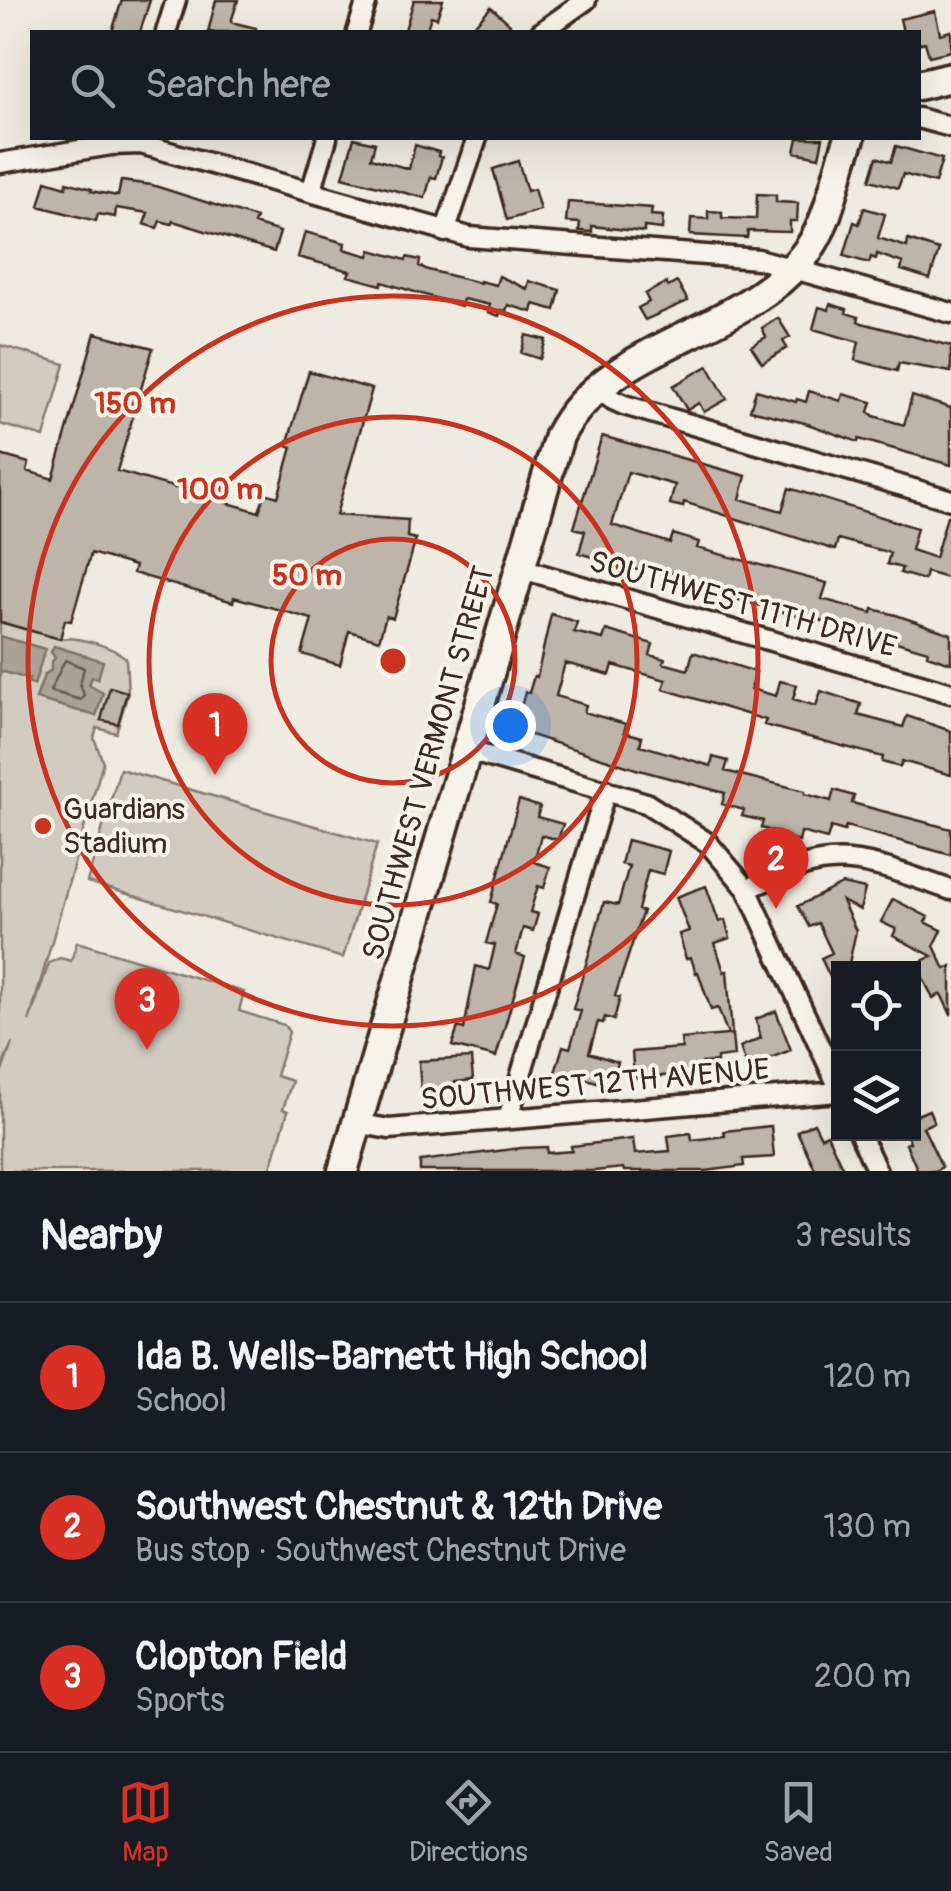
<!DOCTYPE html>
<html lang="en">
<head>
<meta charset="utf-8">
<style>
	:root { --surface:#171b24; --page:#20242c; --text:#f1f3f6; --muted:#9ea1a6; --line:#363941; --accent:#d93025 }
	body { margin:0; font-family:Pangolin,sans-serif; background:var(--page); color:var(--text) }
	.controls { position:absolute; right:30px; bottom:30px; display:grid; overflow:hidden; border-radius:0px; box-shadow:0 10px 40px #0002 }
	.controls button { width:90px; height:90px; display:grid; place-items:center; padding:0; border:0; border-bottom:2px solid var(--line); background:var(--surface); color:var(--text); font:50px sans-serif }
	.you { position:absolute; left:510px; top:725px; width:35px; height:35px; margin:-25px; border:8px solid #fff; border-radius:50%; background:#1a73e8; box-shadow:0 0 0 15px #1a73e833 }
	.badge { display:grid; place-items:center; width:65px; height:65px; border-radius:50%; background:var(--accent); color:#fff; font-size:32px; font-weight:700 }
	.pin { position:absolute; translate:-50% -82px; filter:drop-shadow(0 2px 5px #0008) }
	.pin::after { content:''; position:absolute; top:52px; width:35px; height:30px; background:inherit; clip-path:polygon(0 0,100% 0,50% 100%) }
	.list { margin:0; padding:0; list-style:none }
	h2 { display:flex; justify-content:space-between; align-items:center; height:130px; margin:0; padding:0 40px; font-size:42px }
	h2 small { font-size:32px; font-weight:400; color:var(--muted) }
	.list li { display:grid; grid-template-columns:65px 1fr auto; gap:30px; align-items:center; box-sizing:border-box; height:150px; padding:0 40px; border-top:2px solid var(--line) }
	.list b { display:block; font-size:38px; white-space:nowrap }
	.list p { margin:0; font-size:32px; white-space:nowrap; color:var(--muted) }
	.list em { font-size:32px; font-style:normal; color:var(--muted) }
	.icon { flex:none; width:55px; height:55px; fill:none; stroke:currentColor; stroke-width:2; stroke-linecap:round; stroke-linejoin:round }
	.map { position:relative; flex:none; width:951px; height:1171px; overflow:hidden }
	.search { position:absolute; background:var(--surface); box-shadow:0 10px 40px #0002; left:30px; right:30px; top:30px; height:110px; display:flex; align-items:center; gap:25px; box-sizing:border-box; padding:0 35px; border-radius:0px; color:var(--muted); font-size:38px }
	.sheet { height:580px; background:var(--surface) }
	nav { display:flex; justify-content:space-around; align-items:center; box-sizing:border-box; height:140px; border-top:2px solid var(--line); background:var(--surface); font-size:28px; color:var(--muted) }
	nav a { display:grid; justify-items:center; gap:5px }
	nav .on { color:var(--accent) }
	.map>svg:first-child { display:block }
	.green { fill:#d1cbc0; stroke:#867a6f; stroke-width:2.5 }
	.water { fill:#aaa296; stroke:#7e7266; stroke-width:2.5 }
	.lines { fill:none; stroke-linecap:round; stroke-linejoin:round }
	.shore { stroke:#675a4e; stroke-width:2.5 }
	.building { fill:#bdb5aa; stroke:#3b2a1e; stroke-width:2.5 }
	.street-casing { stroke:#3b2a1e; stroke-width:25 }
	.secondary-casing { stroke:#3b2a1e; stroke-width:35 }
	.street { stroke:#f7f3e8; stroke-width:18 }
	.secondary { stroke:#f7f3e8; stroke-width:28 }
	.ring { fill:none; stroke:#c8321e; stroke-width:5 }
	.poi-dot { fill:#c8321e; stroke:#f7f3e8; stroke-width:4 }
	.labels { text-anchor:middle; stroke-width:8; stroke-linejoin:round; paint-order:stroke }
	.street-label { font-size:30px; fill:#3b2a1e; stroke:#f7f3e8 }
	.poi-label { font-size:30px; fill:#3b2a1e; stroke:#f7f3e8; text-anchor:start }
	.centre { fill:#c8321e; stroke:#f7f3e8; stroke-width:5 }
	.ring-label { font-size:30px; text-anchor:middle; font-weight:bold; fill:#c8321e; stroke:#f7f3e8; stroke-width:8; stroke-linejoin:round; paint-order:stroke }
</style>
</head>
<body>
<div class="map">
<svg width="951" height="1171" viewBox="0 0 951 1171">
	<rect width="100%" height="100%" fill="#efebe0"/>
	<filter id="ink" filterUnits="userSpaceOnUse"><feTurbulence type="fractalNoise" baseFrequency=".01" numOctaves="2"/><feDisplacementMap in="SourceGraphic" scale="20" xChannelSelector="R" yChannelSelector="G"/><feConvolveMatrix kernelMatrix="1 2 1 2 8 2 1 2 1" color-interpolation-filters="sRGB"/></filter>
	<g filter="url(#ink)">
		<path class="green" d="M0,345L65,364L44,437L0,424Z
			M0,622L60,639C77,635 113,647 126,658L128,693L116,733L97,728L94,738L103,762L29,1022L49,963L60,958L71,961L77,942L244,992L239,1011L284,1025L289,1032L276,1076L292,1081L283,1109L288,1111L270,1171H0V1077L12,1043L0,1072Z
			M120,769L377,844L343,958L87,882Z"/>
		<path class="water" d="M0,636L45,649L34,685L29,683V679L0,671Z
			M54,646L103,661L98,679L92,677L89,685L103,693L96,716L36,699L44,675L51,670V663L55,658L51,652Z"/>
		<g class="lines">
			<path class="shore" d="M65,660L84,668L80,684L84,695L81,700L50,691Z"/>
		</g>
		<path class="building" d="M122,0H150L140,32H112Z
			M216,0H238L231,22L256,28V32H208Z
			M414,0H443L437,18L431,16L426,32L405,30Z
			M491,7L510,24L503,32H468Z
			M935,11L940,34L951,31V51L929,56L925,42L918,44V32H903L900,19Z
			M354,138L375,143L371,158L409,169L415,145L439,152L438,156L442,157L436,178L431,177L425,198L343,177Z
			M798,138H823L819,157L795,152Z
			M896,146L942,159L935,183L903,174L898,188L870,180L877,157L891,162Z
			M518,161L527,191L534,189L540,210L507,220L493,169Z
			M46,181L66,187L67,182L92,189L91,191L118,196L121,181L152,185L256,218L254,224L280,232L274,252L173,221L172,224L160,221L157,228L144,224L148,213L116,208L115,217L98,214L96,221L39,206Z
			M757,194L776,195V202L798,203L797,221H790V232L748,231L747,238L690,235L691,218L708,219V211L722,212V218L756,219Z
			M568,202L652,208L651,215L663,216L662,229L644,227V232L592,226V232L579,231L580,223L566,222Z
			M864,208L885,214L878,238L907,247L908,240L939,250L930,279L901,270L903,263L877,254L876,259L871,257L869,263L844,256L854,222L859,224Z
			M305,232L345,243L344,249L369,256L371,250L406,260L407,257L420,260L419,266L428,270L480,283V281L496,285L499,276L527,289L529,281L560,290L555,310L534,304L532,312L508,305L506,311L501,310L499,316L488,312L490,305L463,299L461,306L382,282L381,285L348,276L350,271L298,257Z
			M677,282L688,301L645,320L638,308L649,302L645,294L666,283L668,287Z
			M830,304L847,309L846,313L859,317L858,321L862,323L951,346V372L899,363L897,371L855,360L859,342L813,329L819,307L829,310Z
			M778,318L790,337L783,341L787,348L762,363L751,346L766,337L762,328Z
			M95,333L153,348L117,471L259,512L265,493L278,497L292,447L287,445L309,371L372,389L336,515L408,520L407,537L416,539L393,618L386,616L379,640L349,631L340,665L302,654L312,619L234,597L233,602L133,573L135,566L91,553L71,621L65,620L60,639L0,622V455L29,463L27,471L53,479Z
			M526,335L546,340L540,359L521,353Z
			M708,366L727,399L704,412L699,403L687,410L673,386Z
			M756,390L796,402L797,399L806,402L809,391L841,401L843,394L872,402L869,412L874,416L904,425L912,396L951,408V465L859,439L858,442L805,423L750,410Z
			M602,436L746,476L740,499L782,511L789,488L917,528L911,550L935,558L947,516H951V579L926,572L924,580L900,573L902,568L887,564L890,553L838,539L835,550L684,502L683,507L670,504L675,485L628,472L612,525L670,543L673,534L699,542L697,548L827,583L822,599L872,613L873,609L896,615L951,634V663L927,655L928,651L893,641L892,645L850,634L816,618L815,621L736,599L737,595L693,584L694,579L671,572L669,576L645,568L644,572L579,553L585,531L574,528Z
			M551,614L577,622L574,632L603,639L606,630L653,644L650,655L665,659L663,663L688,670L693,652L756,672L751,689L776,696L780,681L797,685L793,699L816,706L821,691L861,704L858,715L903,727L907,716L951,731V775L902,761L900,767L882,762L883,757L764,725L766,720L663,689L666,680L613,665L610,675L565,663L556,696L586,705L584,712L626,724L624,732L642,737L640,745L711,766L713,757L728,761L725,771L805,791V794L831,801L834,790L854,796L852,803L951,829V855L846,826L844,831L831,827L827,839L801,832L799,842L778,836V833L761,828L763,821L742,816L744,810L722,804L725,793L639,770L515,730L525,692L529,693L534,676L537,677Z
			M110,687L127,692L118,724L101,720Z
			M519,800L540,807L537,817L563,824L558,840L541,835L534,862L550,867L544,888L538,886L530,912L538,914L533,931L523,928L516,954L525,957L496,1057L452,1046L458,1027L464,1029L476,966L489,970L495,945L486,943L497,904L491,902Z
			M627,840L669,851L663,874L648,870L638,910L643,911L615,996L620,997L614,1020L605,1017L603,1023L598,1022L589,1053L618,1062L611,1086L572,1075L571,1080L554,1076L563,1046L570,1048L581,1011L573,1009L604,902L618,905L629,866L621,864Z
			M842,884L865,889L860,910L842,901L856,931L848,968H838V973L830,977L821,958L832,953L818,923L809,927L798,906Z
			M706,886L719,922L725,920L730,938L715,943L724,972L727,971L732,1034L728,1035H732L734,1056L717,1058V1062L702,1063L703,1069L676,1071V1075L634,1078L632,1052L682,1048L681,1039L728,1035L718,1008L711,1010L698,972L696,973L691,958L686,959L679,934L689,931L676,897Z
			M893,899L928,917L925,922L942,930L934,946L945,969L951,966V1015L941,994L933,998L916,964L932,956L893,936L896,929L881,922Z
			M776,1011L791,1050L747,1067L740,1047L761,1038L756,1019Z
			M471,1058L473,1080L455,1082V1087L441,1088L442,1095L421,1096L419,1061Z
			M914,1107L917,1115L929,1110L934,1122L923,1127L942,1167L935,1171H918L906,1144L910,1142L906,1134H914Z
			M814,1123L821,1137L827,1134L844,1171H816L797,1131Z
			M771,1126L774,1157L743,1159L744,1166L706,1171H624L623,1168L594,1171H420V1161L521,1148L547,1147V1153L572,1151L571,1146L633,1139L635,1154L670,1151L668,1136L691,1133L692,1140L725,1136L724,1131Z"/>
		<g class="lines">
			<g class="street-casing">
				<path id="street" d="M166,32L176,0
					M357,32L367,0
					M541,32L586,0
					M918,118L951,127
					M0,163L111,145L141,144L469,237L758,259L951,313
					M311,192L327,138
					M445,232L477,138
					M598,386L613,400L624,405L951,500
					M519,568L951,693
					M466,750L646,803L708,843L747,889L838,1086
					M747,889C773,878 801,863 829,861C868,857 914,878 951,890
					M508,1118L606,790
					M356,1123L389,1129L838,1092
					M860,1134L877,1171"/>
			</g>
			<g class="secondary-casing">
				<path id="secondary" d="M918,85L951,77
					M343,1171L559,436C606,344 737,336 802,258C831,224 834,177 850,138"/>
			</g>
			<use href="#street" class="street"/>
			<use href="#secondary" class="secondary"/>
		</g>
	</g>
	<g class="ring">
		<circle cx="393" cy="661" r="122"/>
		<circle cx="393" cy="661" r="244"/>
		<circle cx="393" cy="661" r="365"/>
	</g>
	<circle class="poi-dot" cx="43" cy="826" r="10"/>
	<g class="labels">
		<g class="street-label">
			<text transform="translate(743 604) rotate(16)" y="10">SOUTHWEST 11TH DRIVE</text>
			<text transform="translate(428 763) rotate(-74)" y="10">SOUTHWEST VERMONT STREET</text>
			<text transform="translate(595 1084) rotate(-5)" y="10">SOUTHWEST 12TH AVENUE</text>
		</g>
		<g class="poi-label">
			<text x="63" y="819">Guardians<tspan x="63" dy="34">Stadium</tspan></text>
		</g>
	</g>
	<circle cx="393" cy="661" r="15" class="centre"/>
	<g class="ring-label">
		<text x="135" y="413">150 m</text>
		<text x="220" y="499">100 m</text>
		<text x="307" y="585">50 m</text>
	</g>
</svg>
<div class="controls">
<button><svg class="icon" aria-label="locate" viewBox="0 0 24 24"><circle cx="12" cy="12" r="6"/><path d="M12 2v4M12 18v4M2 12h4M18 12h4"/></svg></button>
<button><svg class="icon" aria-label="layers" viewBox="0 0 24 24"><path d="M12 4l9 5-9 5-9-5zM3 14l9 5 9-5"/></svg></button>
</div>
<div class="you"></div>
<div class="pin badge" style="left:215px;top:775px">1</div>
<div class="pin badge" style="left:776px;top:909px">2</div>
<div class="pin badge" style="left:147px;top:1050px">3</div>
<div class="search"><svg class="icon" aria-label="search" viewBox="0 0 24 24"><circle cx="10" cy="10" r="6"/><path d="M15 15l6 6"/></svg>Search here</div>
</div>
<section class="sheet">
<h2>Nearby<small>3 results</small></h2>
<ul class="list">
<li><span class="badge">1</span><div><b>Ida B. Wells-Barnett High School</b><p>School</p></div><em>120 m</em></li>
<li><span class="badge">2</span><div><b>Southwest Chestnut &amp; 12th Drive</b><p>Bus stop · Southwest Chestnut Drive</p></div><em>130 m</em></li>
<li><span class="badge">3</span><div><b>Clopton Field</b><p>Sports</p></div><em>200 m</em></li>
</ul>
</section>
<nav>
<a class="on"><svg class="icon" aria-label="map" viewBox="0 0 24 24"><path d="M3 6l6-2 6 2 6-2v14l-6 2-6-2-6 2zM9 4v14M15 6v14"/></svg>Map</a>
<a><svg class="icon" aria-label="directions" viewBox="0 0 24 24"><path d="M12 3l9 9-9 9-9-9zM9 14v-3h6M13 9l2 2-2 2"/></svg>Directions</a>
<a><svg class="icon" aria-label="saved" viewBox="0 0 24 24"><path d="M7 4h10v16l-5-4-5 4z"/></svg>Saved</a>
</nav>
</body>
</html>
